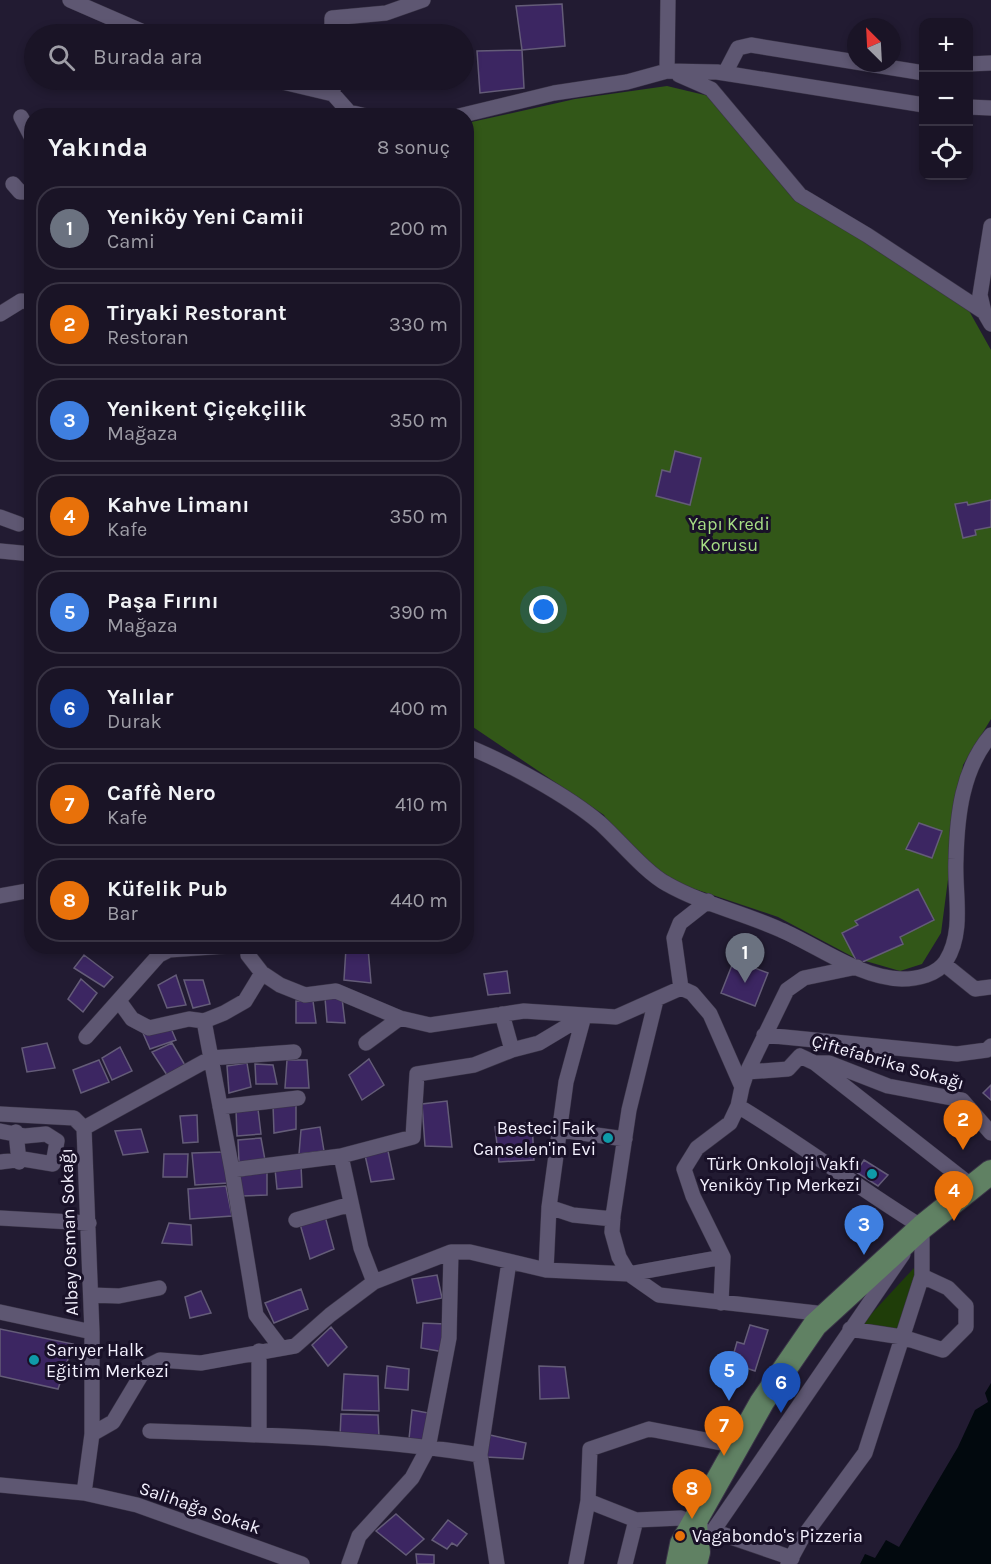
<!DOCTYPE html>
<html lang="tr">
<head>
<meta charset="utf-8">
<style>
	:root { --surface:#1a1426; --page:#231d2e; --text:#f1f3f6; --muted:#9f9ea7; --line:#383343; --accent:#cdb938 }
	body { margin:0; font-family:Karla,sans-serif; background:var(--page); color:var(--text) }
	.controls { position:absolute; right:18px; top:18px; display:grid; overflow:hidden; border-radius:12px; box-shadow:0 3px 9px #0003 }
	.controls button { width:54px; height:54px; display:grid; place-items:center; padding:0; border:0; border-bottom:2px solid var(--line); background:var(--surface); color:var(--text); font:30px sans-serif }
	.compass { position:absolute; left:847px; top:18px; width:54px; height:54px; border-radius:50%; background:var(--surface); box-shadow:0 3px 9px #0003; rotate:336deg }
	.you { position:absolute; left:544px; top:610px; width:21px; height:21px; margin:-15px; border:4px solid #fff; border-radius:50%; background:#1a73e8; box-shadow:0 0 0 9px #1a73e833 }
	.badge { display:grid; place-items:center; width:39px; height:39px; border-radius:50%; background:var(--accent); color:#fff; font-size:20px; font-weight:700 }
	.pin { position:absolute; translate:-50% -50px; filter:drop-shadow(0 2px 3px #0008) }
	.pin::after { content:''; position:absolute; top:32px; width:21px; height:18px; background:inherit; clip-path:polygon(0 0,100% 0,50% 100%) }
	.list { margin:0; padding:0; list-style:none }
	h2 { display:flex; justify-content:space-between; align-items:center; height:78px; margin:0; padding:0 24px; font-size:26px }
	h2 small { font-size:20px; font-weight:400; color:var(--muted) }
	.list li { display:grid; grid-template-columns:39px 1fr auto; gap:18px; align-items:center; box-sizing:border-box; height:84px; margin:0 12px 12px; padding:0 12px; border:2px solid var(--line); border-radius:24px }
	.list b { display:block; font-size:22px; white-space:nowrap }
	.list p { margin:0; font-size:20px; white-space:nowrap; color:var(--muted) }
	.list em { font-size:20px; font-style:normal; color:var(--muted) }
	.icon { flex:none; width:33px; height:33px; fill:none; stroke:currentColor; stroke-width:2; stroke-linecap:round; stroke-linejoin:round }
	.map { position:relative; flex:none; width:991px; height:1564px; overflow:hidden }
	.search { position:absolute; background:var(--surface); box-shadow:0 3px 9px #0003; left:24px; top:24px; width:450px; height:66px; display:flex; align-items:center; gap:15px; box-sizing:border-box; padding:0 21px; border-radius:33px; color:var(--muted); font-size:22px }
	.panel { position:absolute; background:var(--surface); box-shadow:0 3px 9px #0003; left:24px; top:108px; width:450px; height:846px; border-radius:24px }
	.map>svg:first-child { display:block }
	.green { fill:#1f3d09 }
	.forest { fill:#325718 }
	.water { fill:#02090e }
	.building { fill:#3c2662; stroke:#645c78; stroke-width:1.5 }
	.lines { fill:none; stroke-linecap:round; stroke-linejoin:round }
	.street-casing { stroke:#3a3447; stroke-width:16 }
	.primary-casing { stroke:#3a3447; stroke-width:26 }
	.street { stroke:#5e5772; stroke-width:15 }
	.primary { stroke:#608163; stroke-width:24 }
	.culture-dot { fill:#0f9aa8; stroke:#191128; stroke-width:2 }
	.food-dot { fill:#e8710a; stroke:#191128; stroke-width:2 }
	.labels { text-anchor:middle; stroke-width:6; stroke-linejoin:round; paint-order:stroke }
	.park-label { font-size:18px; fill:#a6de85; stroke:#191128 }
	.street-label { font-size:18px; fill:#f3f0fd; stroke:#191128 }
	.poi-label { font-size:18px; fill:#f3f0fd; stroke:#191128; text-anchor:end }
</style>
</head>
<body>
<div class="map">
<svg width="991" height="1564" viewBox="0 0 991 1564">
	<rect width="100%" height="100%" fill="#221b32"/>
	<path class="green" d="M926,1255L898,1331L861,1325Z"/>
	<path class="forest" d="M667,86L713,97L758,150L861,237L968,309L991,350V719L963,765L941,933L922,964L900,971L855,958L778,917L674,882L626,856L604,815L467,723V123L575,99Z"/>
	<path class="water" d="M991,1383V1564H860L865,1554L875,1558L886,1540L899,1547L958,1447L975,1410L988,1402L985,1393Z"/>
	<path class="building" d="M562,4L565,46L522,50L516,6Z
		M522,50L524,88L480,93L477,51Z
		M675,451L701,458L690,505L656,496L662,470L670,472Z
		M991,500V527L975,530L976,535L963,538L955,504L967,502L968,505Z
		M919,823L942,831L932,858L906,849Z
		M918,889L934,920L900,937L903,944L858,964L842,933L858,925L855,921Z
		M346,948H368L371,983L344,980Z
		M84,955L113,977L104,987L74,968Z
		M734,960L768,973L755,1006L721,993Z
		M507,971L510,993L488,995L484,974Z
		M176,975L186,1005L167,1008L158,985Z
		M81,979L97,993L83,1012L68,999Z
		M184,980H203L210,1004L193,1008Z
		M325,998H342L345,1023L327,1022Z
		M296,1001H313L316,1023H296Z
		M170,1026L176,1040L150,1049L143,1033Z
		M47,1043L55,1068L27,1072L22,1048Z
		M172,1043L186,1067L167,1075L152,1052Z
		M120,1047L132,1071L112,1080L102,1058Z
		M369,1059L384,1085L362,1100L349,1075Z
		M99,1060L109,1082L81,1093L73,1070Z
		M287,1060H307L309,1088H285Z
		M247,1063L251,1087L229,1093L227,1066Z
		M255,1064L273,1065L277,1084H256Z
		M991,1085V1100L983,1093Z
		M447,1101L452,1147L425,1146L422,1104Z
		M296,1103V1129L274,1133L273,1105Z
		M258,1109L261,1134L237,1136L236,1110Z
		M197,1115L198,1142L183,1143L180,1116Z
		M532,1122L534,1160L499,1162L495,1127Z
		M320,1127L324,1151L299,1154L301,1130Z
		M141,1129L148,1152L123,1155L115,1131Z
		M261,1138L265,1160L239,1162L238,1140Z
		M388,1151L394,1179L371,1182L365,1155Z
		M223,1152L228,1183L195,1185L192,1153Z
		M164,1154H188L187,1177H163Z
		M864,1160L888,1175L878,1186L856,1172Z
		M301,1165L302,1187L277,1189L275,1169Z
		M267,1172V1195L242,1196L240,1176Z
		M226,1186L232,1216L190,1219L188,1189Z
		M325,1216L334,1249L310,1259L300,1224Z
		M169,1223L191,1225L192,1245L162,1243Z
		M437,1275L442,1298L417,1303L412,1279Z
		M301,1289L308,1309L274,1323L265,1303Z
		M201,1291L211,1313L190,1318L185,1297Z
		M423,1323L445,1324L444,1352L421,1348Z
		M750,1325L768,1330L755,1371L731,1363L737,1342L744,1344Z
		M331,1327L347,1347L328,1366L312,1345Z
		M0,1329L73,1344L58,1389L0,1376Z
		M387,1366L409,1369L408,1390L385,1388Z
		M539,1366L565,1367L569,1398L540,1399Z
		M344,1374L378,1376L379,1411L342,1410Z
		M412,1410L434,1414L427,1442L409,1439Z
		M341,1414L378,1415L379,1438L340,1437Z
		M490,1435L526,1443L523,1459L486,1457Z
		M396,1514L424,1539L406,1555L376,1531Z
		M448,1520L467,1534L457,1546L452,1543L447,1549L432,1540Z
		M416,1554L434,1555V1564H417Z"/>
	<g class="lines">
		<g class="street-casing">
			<path id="street" d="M70,0L148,34
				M332,34V18L386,13L423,0
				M968,64L991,63
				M667,71L668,0
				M725,73L738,48L751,45L924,73
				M679,75L711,89L800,195L867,235L984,312L991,324
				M274,80L333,94
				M333,80V94L349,112L366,116
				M968,107L991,108
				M459,116L554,93L627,82L667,71L717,72L924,105
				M21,117L32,138
				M13,184L20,192H32
				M984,312L980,295L991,226
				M0,314L21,301L32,302
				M0,517L19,524
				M0,551L32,554
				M466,746C506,762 567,795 600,823C619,840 646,873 667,884C702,904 744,913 781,930C818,946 860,978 902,979C917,979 937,975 946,961C965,931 954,892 956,859C957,816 962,769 991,735
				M0,896L32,890
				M944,964L975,989L991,987
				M681,988L674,938L680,923L708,901
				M656,1000L629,1110L613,1216L612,1232L619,1257L629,1274L659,1295L825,1314
				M119,1001L132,1019L149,1028L189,1019L204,1021L224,1013L245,1001L262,973
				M584,1016L566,1082L549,1207L573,1215L613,1219
				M204,1021L232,1170L341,1156L361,1248L374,1282
				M764,1035L957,1054L987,1050L991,1046
				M86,1037L159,955L169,950L226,946
				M366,1043L400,1018
				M512,1050L539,1043L584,1016
				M815,1063L973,1187
				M747,1072L787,990L804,978L857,967
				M742,1087L747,1072L788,1069L800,1056L815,1063H829L888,1086L962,1100L991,1133
				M738,1106C801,1144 860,1189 922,1227
				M220,1107L298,1098
				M0,1114L74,1118L84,1128L92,1332V1434L84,1493
				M84,1128L211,1058L294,1052
				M560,1130L625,1139
				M0,1131L25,1136L46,1134L57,1141L53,1164L23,1159L0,1162
				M16,1132L19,1162
				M341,1156L413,1137L417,1074L474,1065L512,1050L502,1014
				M232,1170L256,1315L281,1348
				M0,1218L89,1223
				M296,1220L351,1204
				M546,1270L549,1207
				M91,1295L119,1296L159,1288
				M721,1303L723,1257
				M0,1312L92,1332
				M850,1329L902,1337L943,1350L966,1327V1306L948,1288L922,1276
				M259,1351V1435
				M150,1431C259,1435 372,1437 480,1455L497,1564
				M92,1434L113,1422L146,1367L160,1360L201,1363L295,1346L330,1315L374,1282L451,1252H470L546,1270L629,1274L723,1257L693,1196L684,1169L697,1148L730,1123L738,1106L742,1087L710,1014L692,993L681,988L616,1017L524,1011L430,1025L400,1018L336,991L305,995L280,985L262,973L248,955L250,946
				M480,1455L509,1262
				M0,1485L84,1493L137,1505L302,1564
				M701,1527L681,1518L636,1520L588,1501L590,1449L649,1429L737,1446
				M792,1558L713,1531L903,1254
				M349,1564L359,1536L412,1478L428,1448L449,1338L451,1252
				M576,1564L588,1501
				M625,1564L636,1520
				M788,1564L801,1540L865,1453L922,1276V1227"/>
		</g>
		<g class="primary-casing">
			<path id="primary" d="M695,1525L698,1552L695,1564
				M678,1564L682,1544L762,1402L815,1325L922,1227L991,1172"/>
		</g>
		<use href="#street" class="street"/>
		<use href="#primary" class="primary"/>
	</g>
	<g class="culture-dot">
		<circle cx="608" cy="1138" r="6"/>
		<circle cx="872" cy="1174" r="6"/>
		<circle cx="34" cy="1360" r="6"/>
	</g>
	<circle class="food-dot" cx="680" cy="1536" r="6"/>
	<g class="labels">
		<g class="park-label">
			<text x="729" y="530">Yapı Kredi<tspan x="729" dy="21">Korusu</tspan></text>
		</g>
		<g class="street-label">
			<text transform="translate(888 1062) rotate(16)" y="6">Çiftefabrika Sokağı</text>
			<text transform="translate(69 1232) rotate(-92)" y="6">Albay Osman Sokağı</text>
			<text transform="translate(200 1508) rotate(19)" y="6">Salihağa Sokak</text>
		</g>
		<g class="poi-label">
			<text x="596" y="1134">Besteci Faik<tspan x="596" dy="21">Canselen'in Evi</tspan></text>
			<text x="860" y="1170">Türk Onkoloji Vakfı<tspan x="860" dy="21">Yeniköy Tıp Merkezi</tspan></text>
			<text x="46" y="1356" text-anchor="start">Sarıyer Halk<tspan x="46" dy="21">Eğitim Merkezi</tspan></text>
			<text x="692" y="1542" text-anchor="start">Vagabondo's Pizzeria</text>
		</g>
	</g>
</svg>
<div class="controls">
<button>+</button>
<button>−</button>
<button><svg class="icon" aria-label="locate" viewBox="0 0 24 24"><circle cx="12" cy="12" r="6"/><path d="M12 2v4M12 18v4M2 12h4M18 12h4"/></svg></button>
</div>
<svg class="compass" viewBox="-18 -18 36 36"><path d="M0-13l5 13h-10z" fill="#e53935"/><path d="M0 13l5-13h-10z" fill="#9f9ea7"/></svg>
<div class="you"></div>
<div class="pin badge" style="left:745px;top:983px;background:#6b7280">1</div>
<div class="pin badge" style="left:963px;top:1150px;background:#e8710a">2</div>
<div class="pin badge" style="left:864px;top:1255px;background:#3f7fe0">3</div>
<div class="pin badge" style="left:954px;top:1221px;background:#e8710a">4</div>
<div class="pin badge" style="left:729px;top:1401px;background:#3f7fe0">5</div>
<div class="pin badge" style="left:781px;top:1413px;background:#1a4fb4">6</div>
<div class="pin badge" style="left:724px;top:1456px;background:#e8710a">7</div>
<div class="pin badge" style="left:692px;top:1519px;background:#e8710a">8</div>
<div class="search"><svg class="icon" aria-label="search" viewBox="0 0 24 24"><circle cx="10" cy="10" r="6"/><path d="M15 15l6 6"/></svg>Burada ara</div>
<section class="panel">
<h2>Yakında<small>8 sonuç</small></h2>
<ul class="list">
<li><span class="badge" style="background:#6b7280">1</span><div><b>Yeniköy Yeni Camii</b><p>Cami</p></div><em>200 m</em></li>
<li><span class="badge" style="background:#e8710a">2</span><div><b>Tiryaki Restorant</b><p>Restoran</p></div><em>330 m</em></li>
<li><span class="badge" style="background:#3f7fe0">3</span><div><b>Yenikent Çiçekçilik</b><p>Mağaza</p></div><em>350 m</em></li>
<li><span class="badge" style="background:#e8710a">4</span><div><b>Kahve Limanı</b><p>Kafe</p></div><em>350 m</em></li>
<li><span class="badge" style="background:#3f7fe0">5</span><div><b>Paşa Fırını</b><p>Mağaza</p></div><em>390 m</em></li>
<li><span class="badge" style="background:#1a4fb4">6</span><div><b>Yalılar</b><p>Durak</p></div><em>400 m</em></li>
<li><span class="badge" style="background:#e8710a">7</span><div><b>Caffè Nero</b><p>Kafe</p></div><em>410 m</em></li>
<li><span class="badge" style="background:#e8710a">8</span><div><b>Küfelik Pub</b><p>Bar</p></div><em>440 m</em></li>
</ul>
</section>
</div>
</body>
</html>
